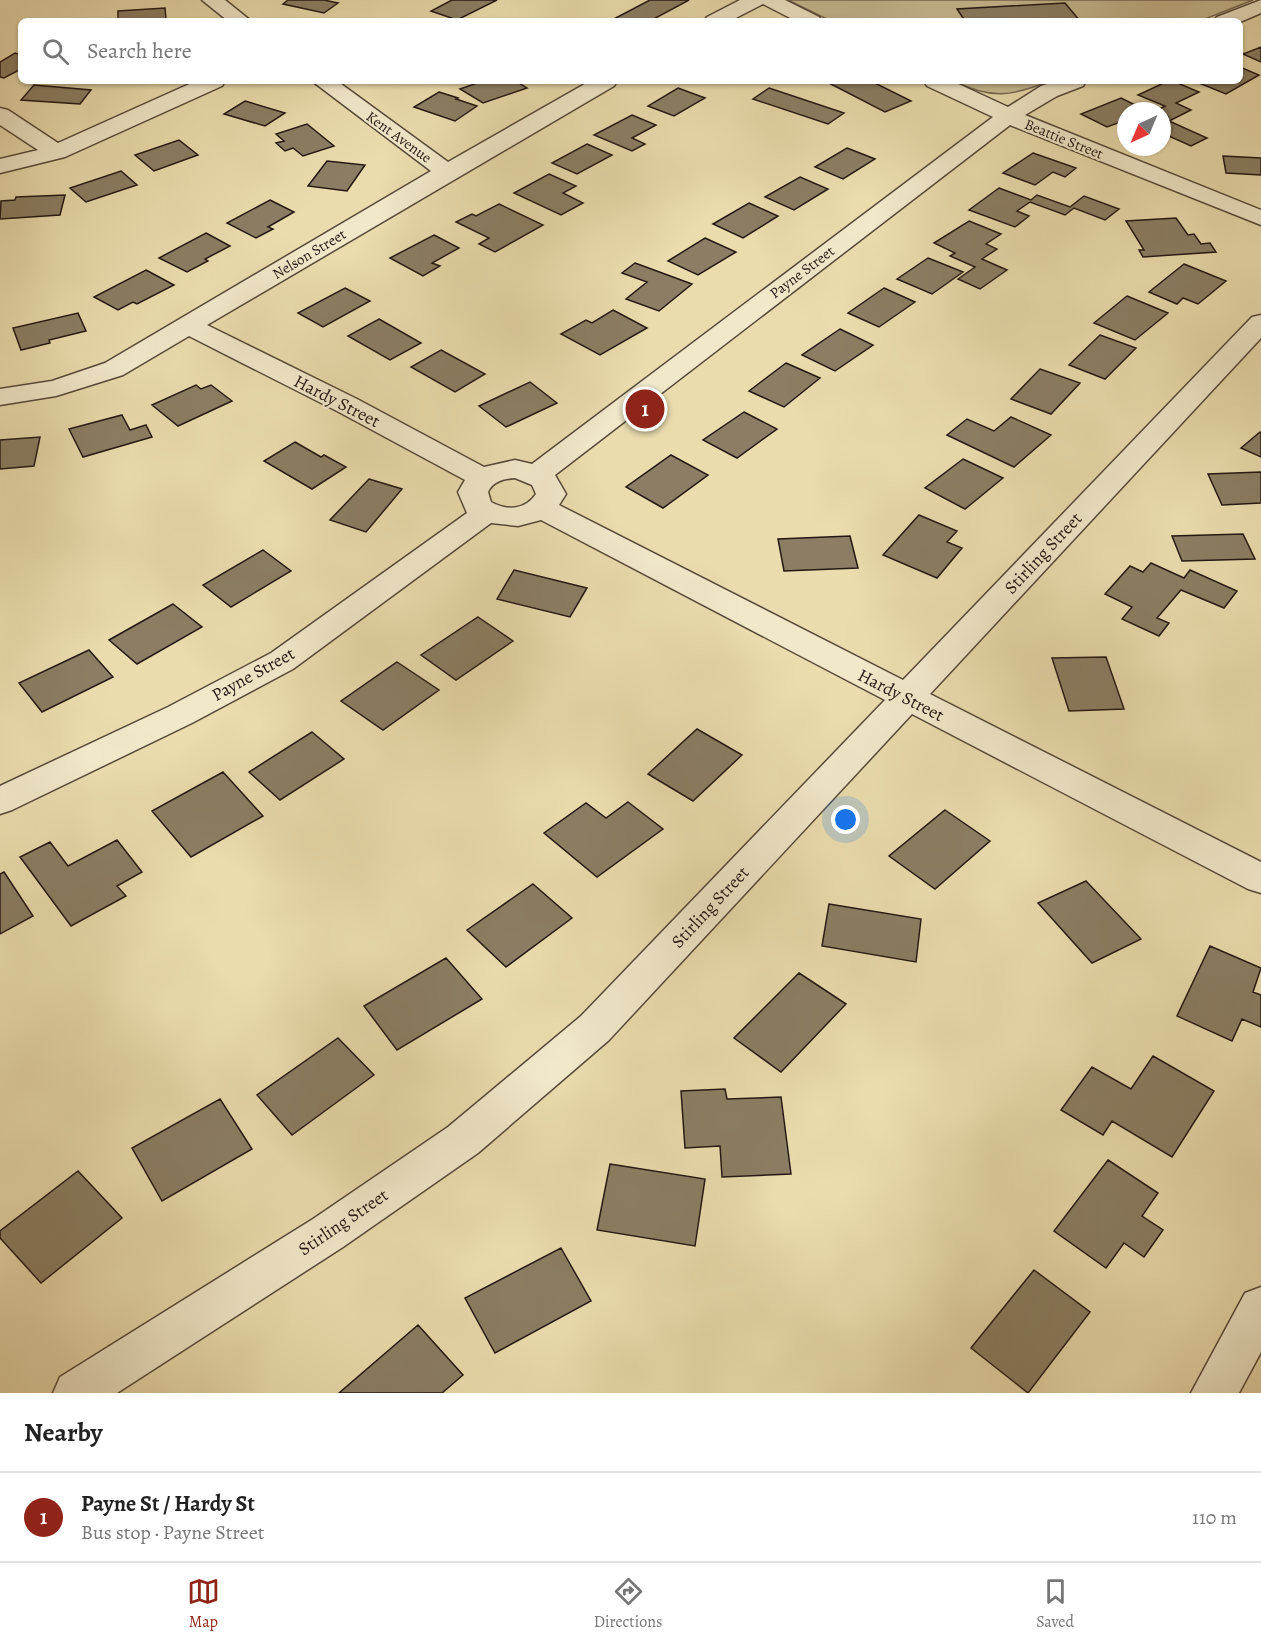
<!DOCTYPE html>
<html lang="en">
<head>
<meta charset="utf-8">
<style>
	:root { --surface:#fff; --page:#f6f6f6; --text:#222; --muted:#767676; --line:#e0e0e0; --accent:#8f2418 }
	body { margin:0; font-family:Alegreya,serif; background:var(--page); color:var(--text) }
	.compass { position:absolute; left:1117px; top:102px; width:54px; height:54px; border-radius:50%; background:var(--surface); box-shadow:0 2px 4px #0004; rotate:224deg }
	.you { position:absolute; left:846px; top:820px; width:21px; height:21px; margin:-15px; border:4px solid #fff; border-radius:50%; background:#1a73e8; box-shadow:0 0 0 9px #1a73e833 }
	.badge { display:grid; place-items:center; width:39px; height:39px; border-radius:50%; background:var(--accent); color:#fff; font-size:20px; font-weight:700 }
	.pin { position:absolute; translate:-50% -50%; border:3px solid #fff; box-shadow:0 2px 6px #0006 }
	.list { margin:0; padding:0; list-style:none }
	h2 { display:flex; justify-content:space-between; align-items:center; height:78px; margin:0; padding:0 24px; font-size:26px }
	h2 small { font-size:20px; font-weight:400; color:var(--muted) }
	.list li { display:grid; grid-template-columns:39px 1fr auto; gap:18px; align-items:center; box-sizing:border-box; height:90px; padding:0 24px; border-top:2px solid var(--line) }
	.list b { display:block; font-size:22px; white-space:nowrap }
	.list p { margin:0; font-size:20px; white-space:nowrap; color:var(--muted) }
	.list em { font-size:20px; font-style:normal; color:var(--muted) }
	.icon { flex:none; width:33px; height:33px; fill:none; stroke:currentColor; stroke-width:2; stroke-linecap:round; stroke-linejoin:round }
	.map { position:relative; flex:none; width:1261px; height:1393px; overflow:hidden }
	.search { position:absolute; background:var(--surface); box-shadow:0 2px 4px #0004; left:18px; right:18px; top:18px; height:66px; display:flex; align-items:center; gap:15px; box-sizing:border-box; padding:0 21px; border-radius:9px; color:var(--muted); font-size:22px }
	.sheet { height:168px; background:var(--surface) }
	nav { display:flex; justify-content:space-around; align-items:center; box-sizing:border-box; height:84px; border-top:2px solid var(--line); background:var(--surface); font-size:16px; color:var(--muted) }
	nav a { display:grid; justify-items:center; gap:3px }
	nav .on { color:var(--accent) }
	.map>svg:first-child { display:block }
	.green { fill:#c8bb93; stroke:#766a54; stroke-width:1.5 }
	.building { fill:#8b7e64; stroke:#241814; stroke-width:1.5 }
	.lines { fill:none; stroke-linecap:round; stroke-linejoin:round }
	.minor-casing { stroke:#56493a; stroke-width:3 }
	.minor { fill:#f1e8ca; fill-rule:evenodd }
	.labels { text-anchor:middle; stroke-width:4.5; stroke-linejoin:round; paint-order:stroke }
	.far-street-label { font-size:15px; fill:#241814; stroke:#f1e8ca }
	.street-label { font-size:18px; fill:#241814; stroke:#f1e8ca }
</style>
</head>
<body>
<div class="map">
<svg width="1261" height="1393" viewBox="0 0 1261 1393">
	<rect width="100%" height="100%" fill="#eadcad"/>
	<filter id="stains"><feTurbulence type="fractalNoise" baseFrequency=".00333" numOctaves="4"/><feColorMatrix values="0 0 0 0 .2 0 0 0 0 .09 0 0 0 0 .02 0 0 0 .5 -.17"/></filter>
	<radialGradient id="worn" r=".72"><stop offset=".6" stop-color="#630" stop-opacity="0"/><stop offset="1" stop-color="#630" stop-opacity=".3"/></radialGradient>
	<path class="green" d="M788,0H1253L1200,21H831Z
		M954,81H1050C1012,96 992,100 954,81Z"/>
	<path class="building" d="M288,0H324L338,3L324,13L283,4Z
		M452,0H497L457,20L431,11Z
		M650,0H689L650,21H610Z
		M1065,3L1080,21H965L957,9Z
		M165,8L166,19L118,21V11Z
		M1261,47V62L1243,54Z
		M15,53L21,55V69L4,78L0,77V62Z
		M1240,67L1259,75L1226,94L1194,81H1240Z
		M483,81H516L527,88L483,103L460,89Z
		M825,81H871L911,101L885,112Z
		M1168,81H1173L1199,92L1176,103L1191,110L1169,121L1207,138L1191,146L1162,133V120L1168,117L1162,114V111H1156L1165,106L1138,95Z
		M34,85L91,90L80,104L21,100Z
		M678,88L705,98L674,116L648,106Z
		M769,88L844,113L828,124L753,99Z
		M439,92L458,98L456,99L477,106L455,121L414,107Z
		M1121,98L1147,111H1126V120L1107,127L1081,114Z
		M245,101L285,113L265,126L224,114Z
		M632,115L656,125L632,138L645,144L632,151L594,135Z
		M307,124L334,146L303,156L293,148L285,151L276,143L284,141L276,134Z
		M179,140L198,155L154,171L135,155Z
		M587,144L612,155L577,174L552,163Z
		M847,148L875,159L843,179L815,167Z
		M1033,153L1076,168L1065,177L1053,172L1035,185L1003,173Z
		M1223,156L1261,158V175L1226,173Z
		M327,161L365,165L347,191L308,186Z
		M121,171L137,185L86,202L70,188Z
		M549,174L576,186L563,193L583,203L561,215L514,193Z
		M800,177L828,189L794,210L765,197Z
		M999,188L1031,200L1037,195L1070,207L1084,196L1119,209L1105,220L1074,208L1065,215L1030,202L1017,211L1029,216L1015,227L969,210Z
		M65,195L60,215L0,219L1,201L15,200L16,197Z
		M270,200L294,212L268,227L273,229L256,238L227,223Z
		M749,203L778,216L743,238L713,224Z
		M499,204L543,225L495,252L479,244L489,238L456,222L472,214L476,216Z
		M1176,218L1188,235L1194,234L1201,244L1210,243L1216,252L1143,257L1139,250H1144L1126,221Z
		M969,221L1001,234L986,244L997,249L982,259L1007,270L980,289L958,279L975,267L950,256L955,253L934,243Z
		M206,233L230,246L205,259L208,261L187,272L159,258Z
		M434,235L459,248L432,263L440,266L423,276L390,258Z
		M705,238L736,252L698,275L668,261Z
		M928,258L963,272L932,294L897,279Z
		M635,263L692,284L659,311L626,299L647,282L622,273Z
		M1184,264L1226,281L1198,304L1183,298L1177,304L1149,292Z
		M146,270L174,285L137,304L133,302L118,310L94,297Z
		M345,288L370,301L323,327L298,313Z
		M884,288L915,302L879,327L848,313Z
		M1127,296L1168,313L1135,340L1094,323Z
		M613,310L647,328L600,355L561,334L586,320L592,323Z
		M78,313L86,331L49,340L50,343L21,350L13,328Z
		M379,319L421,343L390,360L348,336Z
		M840,329L873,345L835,371L802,355Z
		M1100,335L1136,348L1105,379L1069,365Z
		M441,350L485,374L455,392L411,367Z
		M786,363L820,378L784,407L749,391Z
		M1040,369L1080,383L1051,414L1011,399Z
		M530,382L557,403L506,427L479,406Z
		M196,385L201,389L211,385L232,401L178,426L152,405Z
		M744,412L777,429L737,458L703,440Z
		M122,415L130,430L146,425L152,437L83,457L69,429Z
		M1011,417L1051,435L1014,467L947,435L967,419L994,431Z
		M1260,432L1261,433V457L1241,448Z
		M40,437L34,466L0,469V440Z
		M295,442L321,457L324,455L346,467L312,489L264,461Z
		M671,455L708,475L663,508L626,487Z
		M963,459L1003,478L965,509L925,488Z
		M1261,472V503L1222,505L1208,474Z
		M369,479L402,489L366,532L330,520Z
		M919,515L957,531L947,542L962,548L937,578L883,555Z
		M1243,534L1255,559L1182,561L1172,536Z
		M850,536L858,568L784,571L778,539Z
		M263,550L291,571L231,607L203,585Z
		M1151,563L1184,578L1190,570L1237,591L1224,608L1181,590L1157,618L1169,623L1159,636L1122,619L1132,607L1105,594L1130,566L1143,572Z
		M514,570L587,588L570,617L497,599Z
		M173,604L202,627L137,664L109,640Z
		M478,617L513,641L456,680L421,655Z
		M89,650L113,677L42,712L19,683Z
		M1106,657L1124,709L1069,711L1052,658Z
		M397,662L439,690L383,730L341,701Z
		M697,729L742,755L693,801L648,774Z
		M312,732L344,759L280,800L249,772Z
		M223,772L263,816L191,857L152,811Z
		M628,802L663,829L597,877L544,833L586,803L606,818Z
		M945,810L990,841L935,889L889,856Z
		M117,840L142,872L117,886L126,896L71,926L20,857L50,842L68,866Z
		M4,872L33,916L0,934V874Z
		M1086,881L1141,939L1092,963L1038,903Z
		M533,884L572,918L506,967L467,930Z
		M829,904L921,919L916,962L822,946Z
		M1210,946L1261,968L1253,992L1261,995V1027L1242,1019L1232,1041L1177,1016Z
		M446,958L482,999L397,1050L364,1006Z
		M799,973L846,1004L781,1072L734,1038Z
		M338,1038L374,1075L292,1135L257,1095Z
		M1153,1056L1214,1091L1172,1157L1112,1121L1103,1135L1061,1110L1092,1067L1131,1089Z
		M725,1089L727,1099L781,1097L791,1174L722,1177L720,1146L685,1148L681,1091Z
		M220,1099L252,1149L162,1201L132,1148Z
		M1108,1160L1158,1193L1142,1216L1163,1230L1144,1257L1124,1243L1106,1268L1054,1231Z
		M610,1164L705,1179L695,1246L597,1230Z
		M78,1171L122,1218L41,1283L0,1238V1231Z
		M561,1248L591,1301L495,1353L465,1298Z
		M1034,1270L1090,1312L1028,1393L971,1348Z
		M418,1325L463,1375L442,1393H339Z"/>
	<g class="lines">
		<g class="minor-casing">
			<path id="minor" d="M202,0H225L251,21H228Z
				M740,0H785L819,17L822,21H796L763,4L730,21H704L707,17Z
				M1261,0V13L1240,22L1214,21L1217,17Z
				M196,81H225L222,86L65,157L0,173V159L38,150L0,125V108L8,110L58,143Z
				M312,81H337L448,162L590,81H617L614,86L207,325L357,399L484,467L515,460L532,464L993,117L927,86L924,81H952L1008,107L1041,86L1056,81H1086L1083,86L1057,96L1025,115L1261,210V225L1010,125L555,475L566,494L559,505L903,680L1252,317L1261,315V338L930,694L1261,862V893L1248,889L912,714L609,1040L478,1153L343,1247L117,1393H53L60,1377L313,1219L448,1127L581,1016L885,700L541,520L518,526L491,523L293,669L192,723L12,810L0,814V786L168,707L271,653L467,513L458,492L465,480L337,411L189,336L123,375L56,396L0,405V389L52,381L105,363L431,171ZM515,478L532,485L536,494C525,510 507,511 491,502L488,492C493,481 504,479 515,478Z
				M1261,1287V1352L1239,1393H1191L1245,1293Z"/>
		</g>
		<use href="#minor" class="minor"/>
	</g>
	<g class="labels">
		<g class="far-street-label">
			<text transform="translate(399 137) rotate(36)" y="5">Kent Avenue</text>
			<text transform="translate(1064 139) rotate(22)" y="5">Beattie Street</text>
			<text transform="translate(309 254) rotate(-31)" y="5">Nelson Street</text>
			<text transform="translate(802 272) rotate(-37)" y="5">Payne Street</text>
		</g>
		<g class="street-label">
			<text transform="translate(337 401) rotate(27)" y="6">Hardy Street</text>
			<text transform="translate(1043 553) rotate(-47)" y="6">Stirling Street</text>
			<text transform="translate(253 674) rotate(-29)" y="6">Payne Street</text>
			<text transform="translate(901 695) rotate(27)" y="6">Hardy Street</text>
			<text transform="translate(710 907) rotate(-47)" y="6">Stirling Street</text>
			<text transform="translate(343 1222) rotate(-34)" y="6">Stirling Street</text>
		</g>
	</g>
	<rect width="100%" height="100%" filter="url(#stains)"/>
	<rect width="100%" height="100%" fill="url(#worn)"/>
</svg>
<svg class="compass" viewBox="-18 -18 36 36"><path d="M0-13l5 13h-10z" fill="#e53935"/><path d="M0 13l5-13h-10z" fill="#767676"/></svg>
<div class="you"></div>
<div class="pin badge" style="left:645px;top:409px">1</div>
<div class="search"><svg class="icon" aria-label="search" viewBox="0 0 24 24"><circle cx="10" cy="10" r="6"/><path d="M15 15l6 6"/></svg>Search here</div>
</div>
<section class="sheet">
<h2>Nearby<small></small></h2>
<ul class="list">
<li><span class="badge">1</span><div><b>Payne St / Hardy St</b><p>Bus stop · Payne Street</p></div><em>110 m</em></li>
</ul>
</section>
<nav>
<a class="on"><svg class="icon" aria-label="map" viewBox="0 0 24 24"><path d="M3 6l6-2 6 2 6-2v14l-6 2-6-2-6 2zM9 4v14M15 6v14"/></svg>Map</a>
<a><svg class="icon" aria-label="directions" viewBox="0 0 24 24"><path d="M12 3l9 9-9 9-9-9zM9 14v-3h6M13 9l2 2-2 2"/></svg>Directions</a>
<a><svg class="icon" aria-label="saved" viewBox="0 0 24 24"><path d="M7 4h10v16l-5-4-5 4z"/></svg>Saved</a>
</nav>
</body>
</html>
